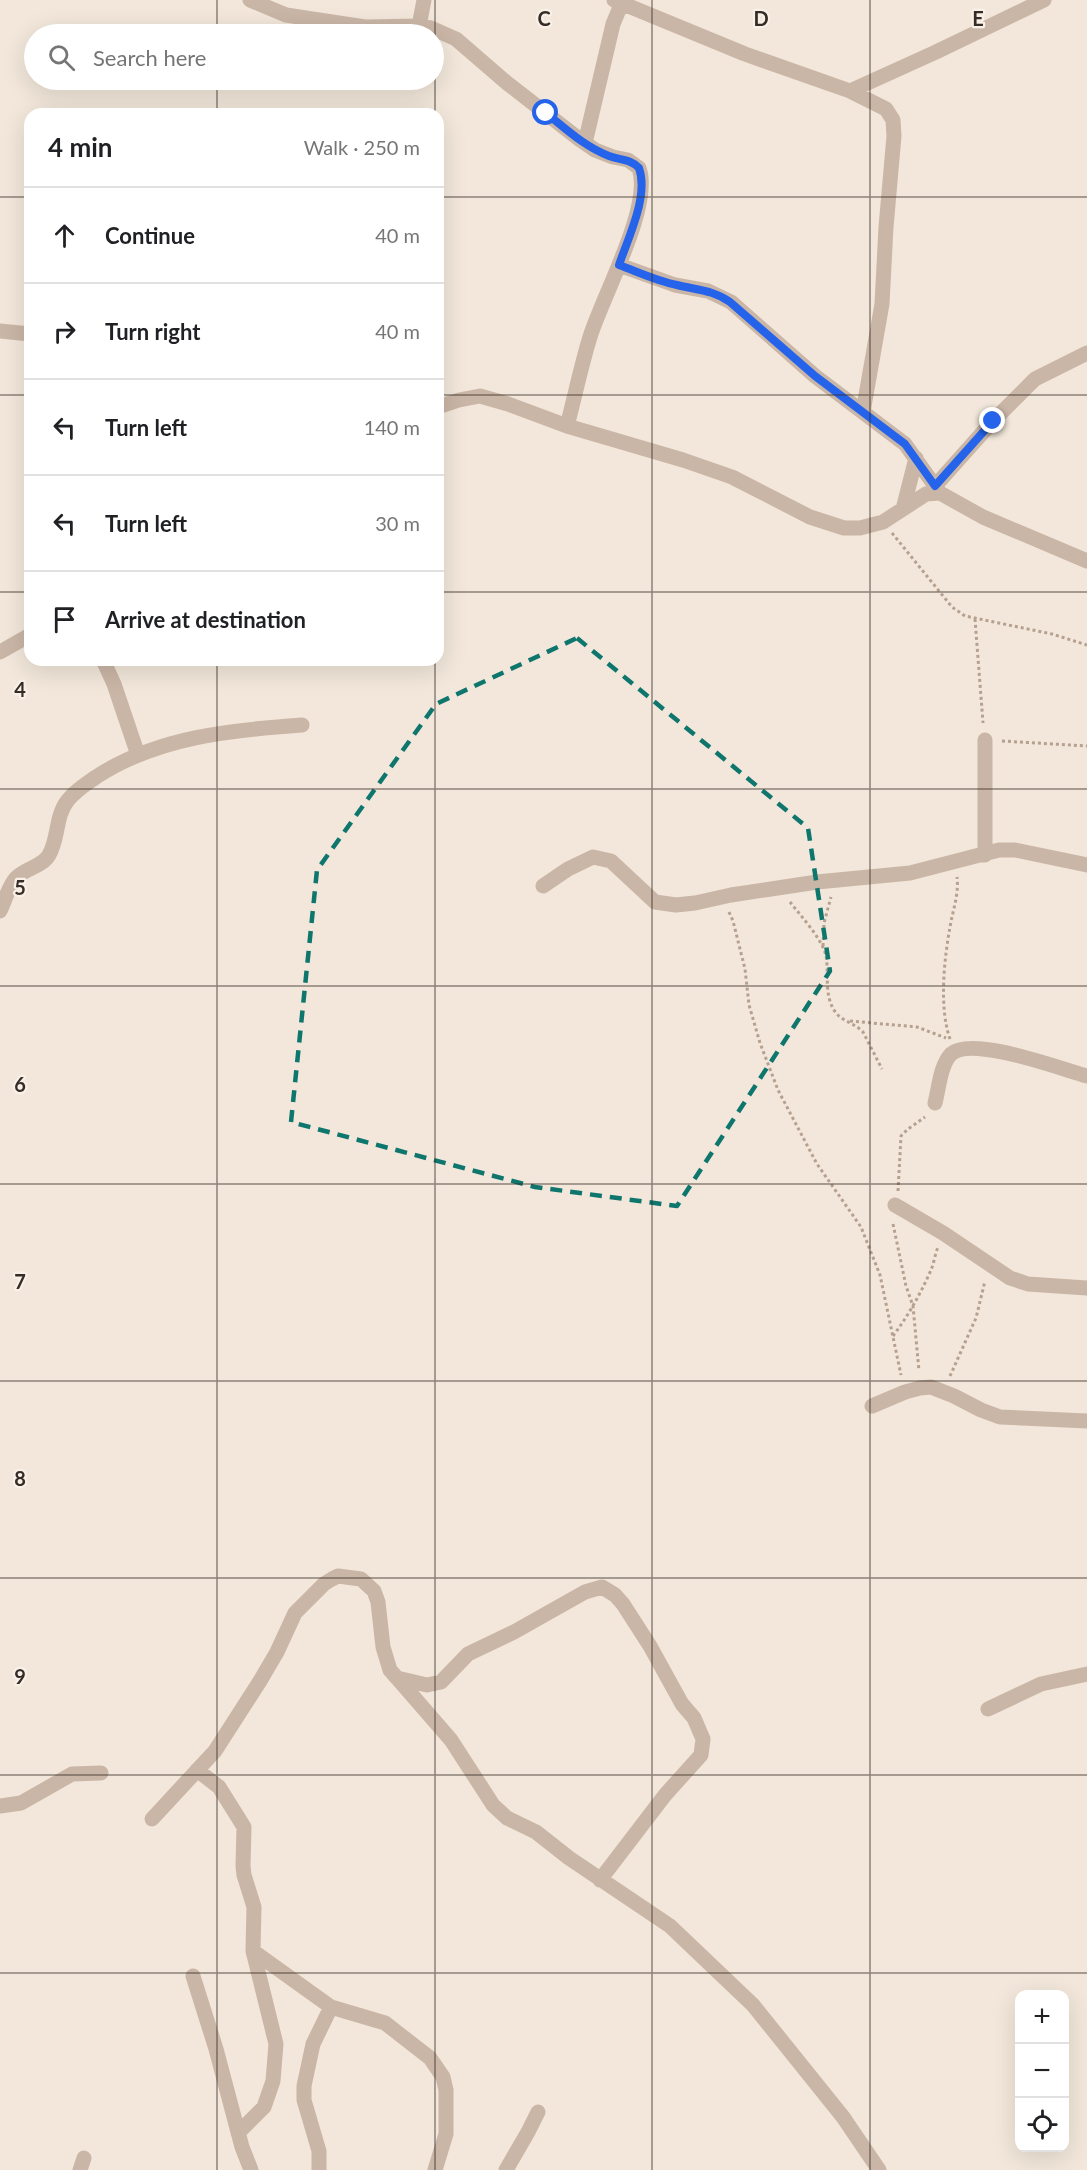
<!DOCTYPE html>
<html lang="en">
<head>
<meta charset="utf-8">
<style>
	:root { --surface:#fff; --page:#f2f2f2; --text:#202124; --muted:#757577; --line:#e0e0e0 }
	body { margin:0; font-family:Lato,sans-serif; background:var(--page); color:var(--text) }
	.controls { position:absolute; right:18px; bottom:18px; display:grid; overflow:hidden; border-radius:12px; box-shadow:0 6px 24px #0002 }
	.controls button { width:54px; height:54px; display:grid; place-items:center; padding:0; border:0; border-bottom:2px solid var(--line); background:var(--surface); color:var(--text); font:30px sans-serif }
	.stop { position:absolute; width:18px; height:18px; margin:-14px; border:4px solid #2563eb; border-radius:50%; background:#fff }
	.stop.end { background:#2563eb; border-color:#fff; box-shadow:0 2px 6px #0008 }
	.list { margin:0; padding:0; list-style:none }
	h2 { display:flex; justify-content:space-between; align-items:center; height:78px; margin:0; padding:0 24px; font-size:26px }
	h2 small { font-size:20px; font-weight:400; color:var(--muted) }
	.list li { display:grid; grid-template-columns:39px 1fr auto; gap:18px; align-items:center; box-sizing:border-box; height:96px; padding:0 24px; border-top:2px solid var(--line) }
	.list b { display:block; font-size:22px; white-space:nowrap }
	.list em { font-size:20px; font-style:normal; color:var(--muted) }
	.icon { flex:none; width:33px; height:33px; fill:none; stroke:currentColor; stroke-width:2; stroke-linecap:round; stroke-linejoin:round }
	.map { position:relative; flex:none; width:1087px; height:2170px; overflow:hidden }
	.search { position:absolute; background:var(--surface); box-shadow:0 6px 24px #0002; left:24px; top:24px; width:420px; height:66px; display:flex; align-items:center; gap:15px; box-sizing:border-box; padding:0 21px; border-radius:33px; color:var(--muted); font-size:22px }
	.panel { position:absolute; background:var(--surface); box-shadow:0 6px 24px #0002; left:24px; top:108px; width:420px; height:558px; border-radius:18px }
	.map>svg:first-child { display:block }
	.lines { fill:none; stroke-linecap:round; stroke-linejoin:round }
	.path { stroke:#b6a090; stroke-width:3; stroke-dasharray:3 3; stroke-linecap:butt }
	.minor { stroke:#cab6a6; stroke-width:15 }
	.route { stroke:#2563eb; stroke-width:8 }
	.marked { fill:none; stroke:#0f766e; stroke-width:4.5; stroke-dasharray:12 8; stroke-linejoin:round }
	.grid { fill:none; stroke:#362c27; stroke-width:1.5; stroke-opacity:0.55 }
	.grid-label { font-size:20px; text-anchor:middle; font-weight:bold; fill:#362c27; stroke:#f9f1e7; stroke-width:4.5; stroke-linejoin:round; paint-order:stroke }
</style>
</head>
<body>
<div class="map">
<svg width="1087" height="2170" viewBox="0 0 1087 2170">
	<rect width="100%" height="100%" fill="#f2e7da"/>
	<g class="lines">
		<path class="path" d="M892,533L952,607L965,616L1052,634L1087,645
			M975,619L983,723
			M1002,741L1087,746
			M790,902C800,915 823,940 826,956C829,973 824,994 834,1010C840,1021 855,1023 863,1032L882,1069
			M729,912L733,921L745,969L749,1005L760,1043L778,1090L817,1164L861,1227L880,1275L901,1375
			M823,946L824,923L831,897
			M850,1021L917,1027L946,1038
			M950,1039C939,1008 944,960 950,927C953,909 959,895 957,877
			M898,1191L901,1136L908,1129L925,1117
			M893,1224L906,1286L913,1306L919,1371
			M893,1336C908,1316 921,1293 931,1270C934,1263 935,1254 938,1247
			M950,1376L976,1318L985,1281"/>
		<path class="minor" d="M250,0L286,15L365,27L419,26L431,28L456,39L507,83L579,139L595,150L613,157L628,160L639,168C653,206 602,297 590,337C581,366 575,396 567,426
			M614,0L745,54L850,91L886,109L893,120L894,136L886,227L882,304L863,412
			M419,26L424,0
			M850,91L936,52L1044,0
			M585,143L613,24L623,0
			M619,265L675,285L708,291L731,302L815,376L905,444L940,493
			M0,331L30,334
			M438,407L459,400L480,396L508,404L567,426L683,460L732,477L810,517L844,528H860L883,522L926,494L940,493L983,517L1087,561
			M935,486L993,421L1035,379L1087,353
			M903,509L916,458
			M0,652L30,635
			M103,660L114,684L138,755
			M985,740V855
			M543,886L568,869L593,857L611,861L655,902L676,905L695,903L731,895L817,882L910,873L999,850H1015L1087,865
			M0,911C5,901 8,887 16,878C25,868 42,867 49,855C59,838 55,816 68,800C76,790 86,784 96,777C157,737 231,730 302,725
			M935,1103C939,1088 940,1066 951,1054C971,1035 1061,1069 1087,1076
			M895,1205L943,1233L1010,1278L1028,1284L1087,1288
			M872,1406L905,1392L920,1388L931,1387L954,1396L981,1410L1000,1417L1087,1421
			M398,1679L451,1740L493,1805L507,1818L536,1832L569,1858L670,1926L753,2005L843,2117L879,2170
			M988,1709L1041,1684L1087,1674
			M197,1770L219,1787L244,1827L243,1866L244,1875L254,1907L253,1951L276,2044L273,2081L264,2107L238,2133
			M0,1806L21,1803L72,1774L101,1773
			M152,1819L215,1751L260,1681L277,1652L295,1613L324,1584L332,1579L338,1576L361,1579L374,1591L378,1602L383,1647L390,1670L397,1678L427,1685L441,1682L468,1654L514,1632L585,1592L602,1587L615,1595L623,1604L650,1646L682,1704L694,1718L703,1739L701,1755L665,1795L600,1880
			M253,1951L331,2007L385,2023L430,2058L443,2077L446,2090V2134L435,2170
			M193,1976L216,2049L242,2147L251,2170
			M80,2170L84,2158
			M319,2170V2151L304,2100V2086L313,2044L331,2007
			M506,2170L528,2132L538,2112"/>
	</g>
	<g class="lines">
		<path class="route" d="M546,113C566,129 585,147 609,156C620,160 631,159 639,168C649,196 628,238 619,265C638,272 657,281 677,285C697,290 713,290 730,302L815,376L905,444L935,486L993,421"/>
	</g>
	<path class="marked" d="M577,638L808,828L830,971L677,1206L535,1187L291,1122L317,870L436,704Z"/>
	<path class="grid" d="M217,0V34M435,0V114M652,0V2170M870,0V2170M217,80V114M0,197H30M438,197H1087M0,395H30M438,395H1087M0,592H30M438,592H1087M217,660V2170M435,660V2170M0,789H1087M0,986H1087M0,1184H1087M0,1381H1087M0,1578H1087M0,1775H1087M0,1973H1087"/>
	<g class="grid-label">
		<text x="544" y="26">C</text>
		<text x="761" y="26">D</text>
		<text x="978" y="26">E</text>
		<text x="20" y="697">4</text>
		<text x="20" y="895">5</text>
		<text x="20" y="1092">6</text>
		<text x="20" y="1289">7</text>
		<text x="20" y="1486">8</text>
		<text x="20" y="1684">9</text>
	</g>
</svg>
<div class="controls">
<button>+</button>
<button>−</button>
<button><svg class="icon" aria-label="locate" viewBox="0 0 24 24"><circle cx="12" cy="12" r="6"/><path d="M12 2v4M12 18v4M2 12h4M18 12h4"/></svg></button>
</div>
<div class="stop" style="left:546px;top:113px"></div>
<div class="stop end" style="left:993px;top:421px"></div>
<div class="search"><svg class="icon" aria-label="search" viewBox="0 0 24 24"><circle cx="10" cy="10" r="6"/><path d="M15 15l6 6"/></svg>Search here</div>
<section class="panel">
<h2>4 min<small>Walk · 250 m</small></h2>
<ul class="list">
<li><svg class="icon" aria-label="ahead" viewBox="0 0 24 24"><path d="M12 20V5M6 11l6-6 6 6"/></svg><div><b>Continue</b></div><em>40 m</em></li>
<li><svg class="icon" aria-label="right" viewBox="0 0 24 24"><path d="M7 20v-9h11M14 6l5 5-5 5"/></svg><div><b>Turn right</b></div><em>40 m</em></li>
<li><svg class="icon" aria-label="left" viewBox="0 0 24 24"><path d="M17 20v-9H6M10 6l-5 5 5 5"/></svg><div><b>Turn left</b></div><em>140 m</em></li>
<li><svg class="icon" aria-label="left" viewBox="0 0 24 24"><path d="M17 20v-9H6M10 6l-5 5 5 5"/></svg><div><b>Turn left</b></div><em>30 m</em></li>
<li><svg class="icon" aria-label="arrive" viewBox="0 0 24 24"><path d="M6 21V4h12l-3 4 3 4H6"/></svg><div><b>Arrive at destination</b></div></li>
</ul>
</section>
</div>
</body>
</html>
